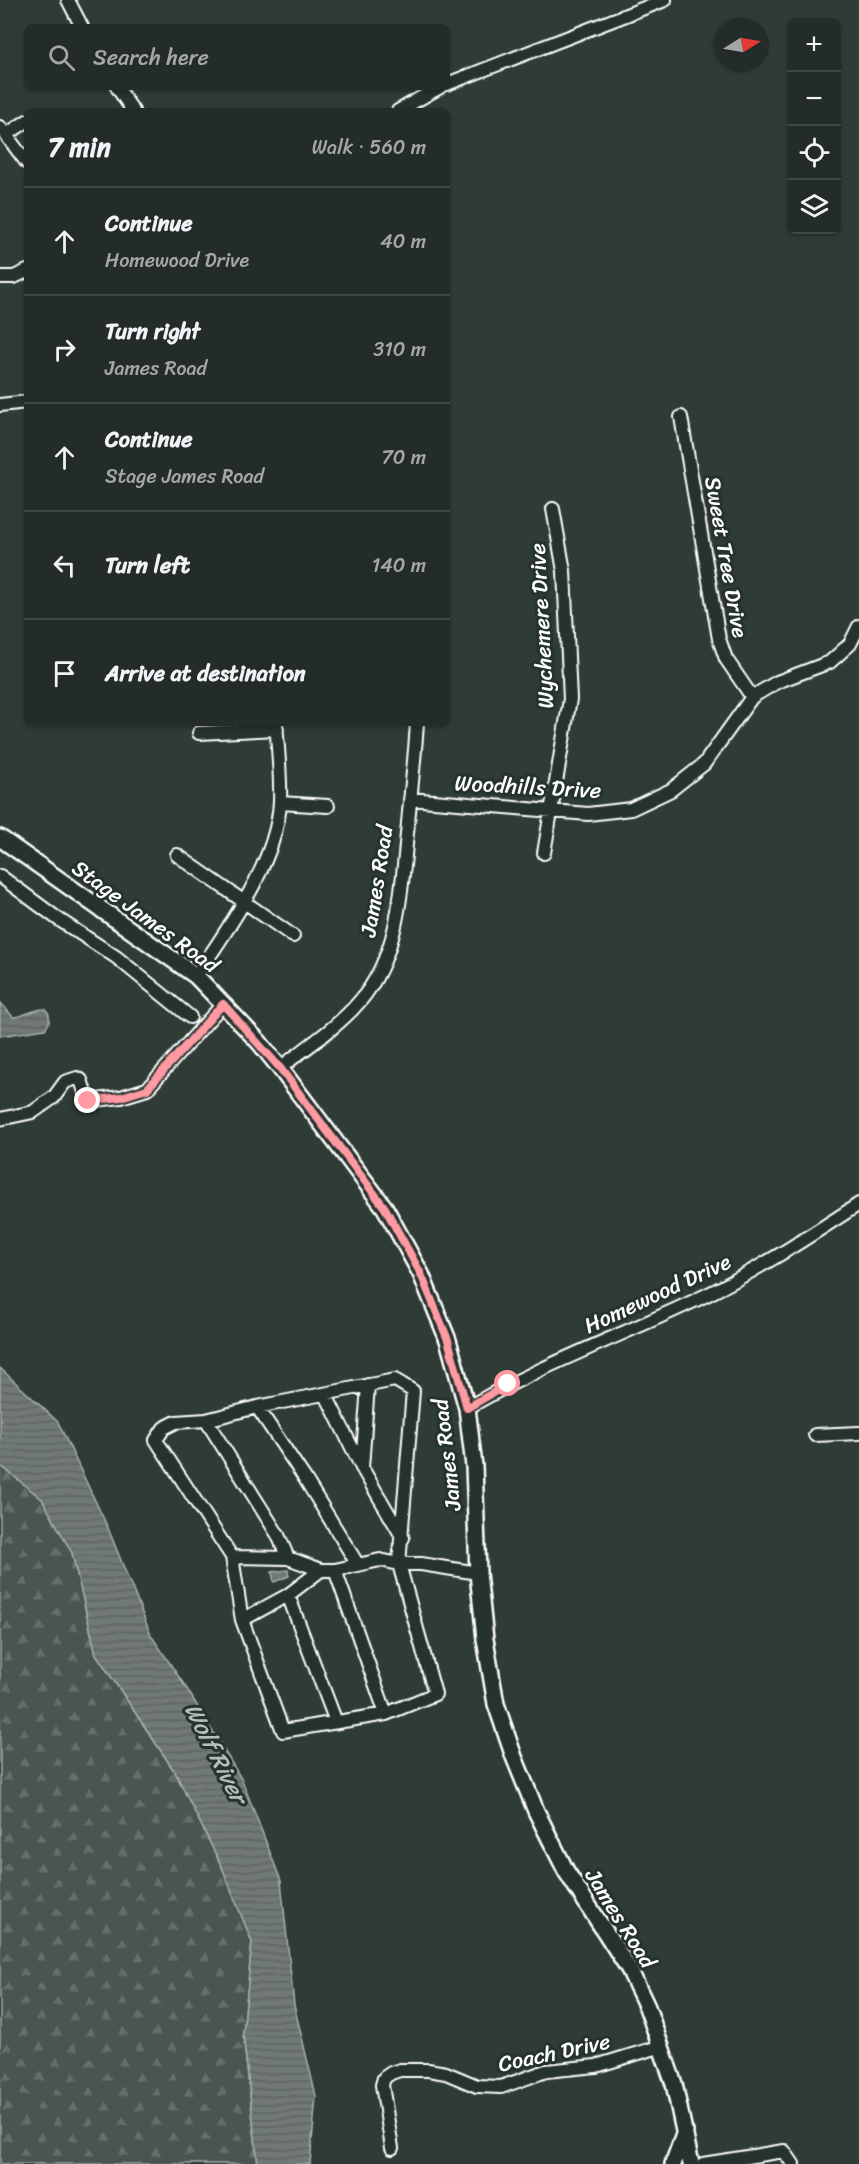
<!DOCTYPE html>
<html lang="en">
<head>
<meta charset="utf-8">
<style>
	:root { --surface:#232c28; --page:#2b3430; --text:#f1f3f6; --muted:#a3a7a8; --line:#404845 }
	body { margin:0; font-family:Sriracha,sans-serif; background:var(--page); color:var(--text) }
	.controls { position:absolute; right:18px; top:18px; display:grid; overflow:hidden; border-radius:9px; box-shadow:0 2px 4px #0004 }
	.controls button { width:54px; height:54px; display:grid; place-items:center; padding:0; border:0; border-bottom:2px solid var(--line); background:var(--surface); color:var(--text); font:30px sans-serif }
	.compass { position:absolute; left:715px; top:18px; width:54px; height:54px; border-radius:50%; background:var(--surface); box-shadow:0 2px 4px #0004; rotate:79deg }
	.stop { position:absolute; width:18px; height:18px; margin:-14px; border:4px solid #ff9aa2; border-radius:50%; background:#fff }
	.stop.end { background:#ff9aa2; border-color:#fff; box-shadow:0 2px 6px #0008 }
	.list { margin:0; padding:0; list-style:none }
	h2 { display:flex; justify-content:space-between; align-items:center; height:78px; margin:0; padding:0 24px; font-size:26px }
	h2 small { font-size:20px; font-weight:400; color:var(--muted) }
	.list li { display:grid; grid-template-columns:39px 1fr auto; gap:18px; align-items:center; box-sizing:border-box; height:108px; padding:0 24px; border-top:2px solid var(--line) }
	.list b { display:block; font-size:22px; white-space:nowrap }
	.list p { margin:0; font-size:20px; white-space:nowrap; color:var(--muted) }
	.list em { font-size:20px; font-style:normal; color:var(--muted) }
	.icon { flex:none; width:33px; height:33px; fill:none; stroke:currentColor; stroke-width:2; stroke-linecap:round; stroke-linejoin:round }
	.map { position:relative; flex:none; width:859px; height:2164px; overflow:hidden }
	.search { position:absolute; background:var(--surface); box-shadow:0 2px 4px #0004; left:24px; top:24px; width:426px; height:66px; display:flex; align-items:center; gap:15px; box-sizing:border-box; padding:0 21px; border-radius:9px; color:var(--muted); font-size:22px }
	.panel { position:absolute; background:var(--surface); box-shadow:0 2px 4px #0004; left:24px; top:108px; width:426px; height:618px; border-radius:9px }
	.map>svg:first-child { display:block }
	.forest { fill:url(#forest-firs); stroke:#a4aaa7; stroke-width:1.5 }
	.water { fill:url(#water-rules); stroke:#a9afac; stroke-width:1.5 }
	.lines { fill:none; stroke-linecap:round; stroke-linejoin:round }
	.minor-casing { stroke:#fff; stroke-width:16 }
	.major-casing { stroke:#fff; stroke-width:20 }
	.minor { stroke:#26332d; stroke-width:12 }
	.major { stroke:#26332d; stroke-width:15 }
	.route { stroke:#ff9aa2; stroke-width:8 }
	.labels { text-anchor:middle; stroke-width:6; stroke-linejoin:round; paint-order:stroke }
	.street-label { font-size:22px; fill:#fff; stroke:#26332d }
	.water-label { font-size:24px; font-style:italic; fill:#b8bcba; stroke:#26332d }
</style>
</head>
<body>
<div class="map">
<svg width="859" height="2164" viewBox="0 0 859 2164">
	<defs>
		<pattern id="forest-firs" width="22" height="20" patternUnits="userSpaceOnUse" patternTransform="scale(1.5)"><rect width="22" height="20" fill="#4a544f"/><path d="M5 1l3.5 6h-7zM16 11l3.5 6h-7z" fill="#656e69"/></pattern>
		<pattern id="water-rules" width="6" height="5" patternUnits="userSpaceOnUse" patternTransform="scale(1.5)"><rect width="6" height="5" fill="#707975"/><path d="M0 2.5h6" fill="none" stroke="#5e6260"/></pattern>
	</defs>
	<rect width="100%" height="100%" fill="#2f3b35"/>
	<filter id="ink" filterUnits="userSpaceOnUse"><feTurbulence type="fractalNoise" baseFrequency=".0167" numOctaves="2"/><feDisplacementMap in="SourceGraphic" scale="12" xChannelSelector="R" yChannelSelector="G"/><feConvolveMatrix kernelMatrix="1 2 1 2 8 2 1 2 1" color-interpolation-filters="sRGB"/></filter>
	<g filter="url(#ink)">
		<path class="forest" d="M0,1465L42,1499L72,1553L96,1654L175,1772L222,1867L252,1942L243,2034L258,2164H0Z"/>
		<path class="water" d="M0,1002L13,1017C25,1017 33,1008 46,1009C51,1016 51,1022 45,1029L0,1036Z
			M0,1368L58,1422L108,1528L151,1635L187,1689L242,1780L281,1881L294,2005L316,2096L310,2164H258L243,2034L252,1942L222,1867L175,1772L96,1654L72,1553L42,1499L0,1465Z
			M288,1570L289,1576L274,1582L272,1572Z"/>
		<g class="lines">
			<g class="minor-casing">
				<path id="minor" d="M68,0L82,27
					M447,84L665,0
					M117,87L133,111
					M398,111L440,87
					M0,127L27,163
					M6,135L27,121
					M0,277H14L27,271
					M0,405L27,402
					M681,417L719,639L726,659L752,697
					M199,733L277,729
					M410,799L588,814L631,809L671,790L704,764L752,697L777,682L830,662L850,644L859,626
					M280,803L328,806
					M544,853L570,699L564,571L553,509
					M177,855L293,936
					M0,876L58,919L116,957L190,1017
					M196,976C228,928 277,862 280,802C281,776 278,749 276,723
					M280,1068C307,1047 338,1027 360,1001C401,953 402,882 408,823C411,790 415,756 417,723
					M0,1119L33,1112L54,1097L65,1082L77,1078L81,1080L88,1101L121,1097L147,1089L223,1004
					M395,1380L413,1391L399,1564L435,1694L386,1714L283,1731L242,1620L232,1557L156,1440L164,1428L176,1422L206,1420L257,1407Z
					M326,1395L362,1468L403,1538
					M257,1407L304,1477L358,1565
					M467,1408C539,1366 618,1337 694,1301C752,1274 805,1239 859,1204
					M206,1420L278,1535L288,1558
					M815,1435L859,1433
					M362,1468L368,1385
					M232,1557L288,1558L321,1570
					M335,1570L386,1714
					M288,1595L336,1722
					M242,1620L288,1595L321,1570H335L380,1560L399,1564H421L478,1573
					M392,2148L382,2085L384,2078L391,2073L400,2070H428L446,2073L477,2086L501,2087L546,2071L596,2066L662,2046
					M703,2164L784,2151L793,2164"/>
			</g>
			<g class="major-casing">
				<path id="major" d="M0,838L196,976L259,1042L280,1068L385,1208L421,1274L448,1340L467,1408L474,1466L478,1573L485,1639L496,1704L514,1757L536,1811L566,1871L629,1969L647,2007L674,2084L691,2164
					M673,2164L685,2132"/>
			</g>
			<use href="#minor" class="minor"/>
			<use href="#major" class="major"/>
		</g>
	</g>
	<g class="lines" filter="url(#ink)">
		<path class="route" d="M88,1101L121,1097L147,1089L223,1004L280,1068L385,1208L421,1274L448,1340L467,1408L508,1384"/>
	</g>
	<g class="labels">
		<g class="street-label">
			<text transform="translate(727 557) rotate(80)" y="8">Sweet Tree Drive</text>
			<text transform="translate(541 626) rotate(-93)" y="8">Wychemere Drive</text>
			<text transform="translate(528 786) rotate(3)" y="8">Woodhills Drive</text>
			<text transform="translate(376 881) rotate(-81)" y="8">James Road</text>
			<text transform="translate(146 916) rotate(36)" y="8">Stage James Road</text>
			<text transform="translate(657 1293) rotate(-25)" y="8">Homewood Drive</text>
			<text transform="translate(446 1455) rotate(-97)" y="8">James Road</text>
			<text transform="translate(621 1918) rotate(58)" y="8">James Road</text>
			<text transform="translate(554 2052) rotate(-12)" y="8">Coach Drive</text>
		</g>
		<g class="water-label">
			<text transform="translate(216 1753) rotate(63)" y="8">Wolf River</text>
		</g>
	</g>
</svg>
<div class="controls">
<button>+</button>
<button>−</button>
<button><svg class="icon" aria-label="locate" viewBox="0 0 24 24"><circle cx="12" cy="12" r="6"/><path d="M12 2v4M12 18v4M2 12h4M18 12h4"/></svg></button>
<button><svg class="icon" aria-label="layers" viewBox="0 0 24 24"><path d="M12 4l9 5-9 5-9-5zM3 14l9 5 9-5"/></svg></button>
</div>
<svg class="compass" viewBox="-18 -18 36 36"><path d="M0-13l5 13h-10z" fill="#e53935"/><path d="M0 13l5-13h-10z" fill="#a3a7a8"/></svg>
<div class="stop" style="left:508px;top:1384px"></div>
<div class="stop end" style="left:88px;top:1101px"></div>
<div class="search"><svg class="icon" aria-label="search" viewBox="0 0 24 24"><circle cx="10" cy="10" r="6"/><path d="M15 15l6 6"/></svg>Search here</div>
<section class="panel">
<h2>7 min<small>Walk · 560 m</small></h2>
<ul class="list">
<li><svg class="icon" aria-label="ahead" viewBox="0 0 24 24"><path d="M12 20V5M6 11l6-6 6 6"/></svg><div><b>Continue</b><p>Homewood Drive</p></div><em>40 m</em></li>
<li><svg class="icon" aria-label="right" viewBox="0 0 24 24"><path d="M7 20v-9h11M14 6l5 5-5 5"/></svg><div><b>Turn right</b><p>James Road</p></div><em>310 m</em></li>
<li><svg class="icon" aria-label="ahead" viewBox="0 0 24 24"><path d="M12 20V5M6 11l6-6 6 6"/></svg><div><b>Continue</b><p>Stage James Road</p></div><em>70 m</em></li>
<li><svg class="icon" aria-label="left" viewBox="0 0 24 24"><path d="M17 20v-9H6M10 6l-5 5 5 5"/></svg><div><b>Turn left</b></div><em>140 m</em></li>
<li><svg class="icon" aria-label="arrive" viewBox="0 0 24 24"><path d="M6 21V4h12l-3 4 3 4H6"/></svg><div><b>Arrive at destination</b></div></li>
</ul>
</section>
</div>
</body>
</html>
